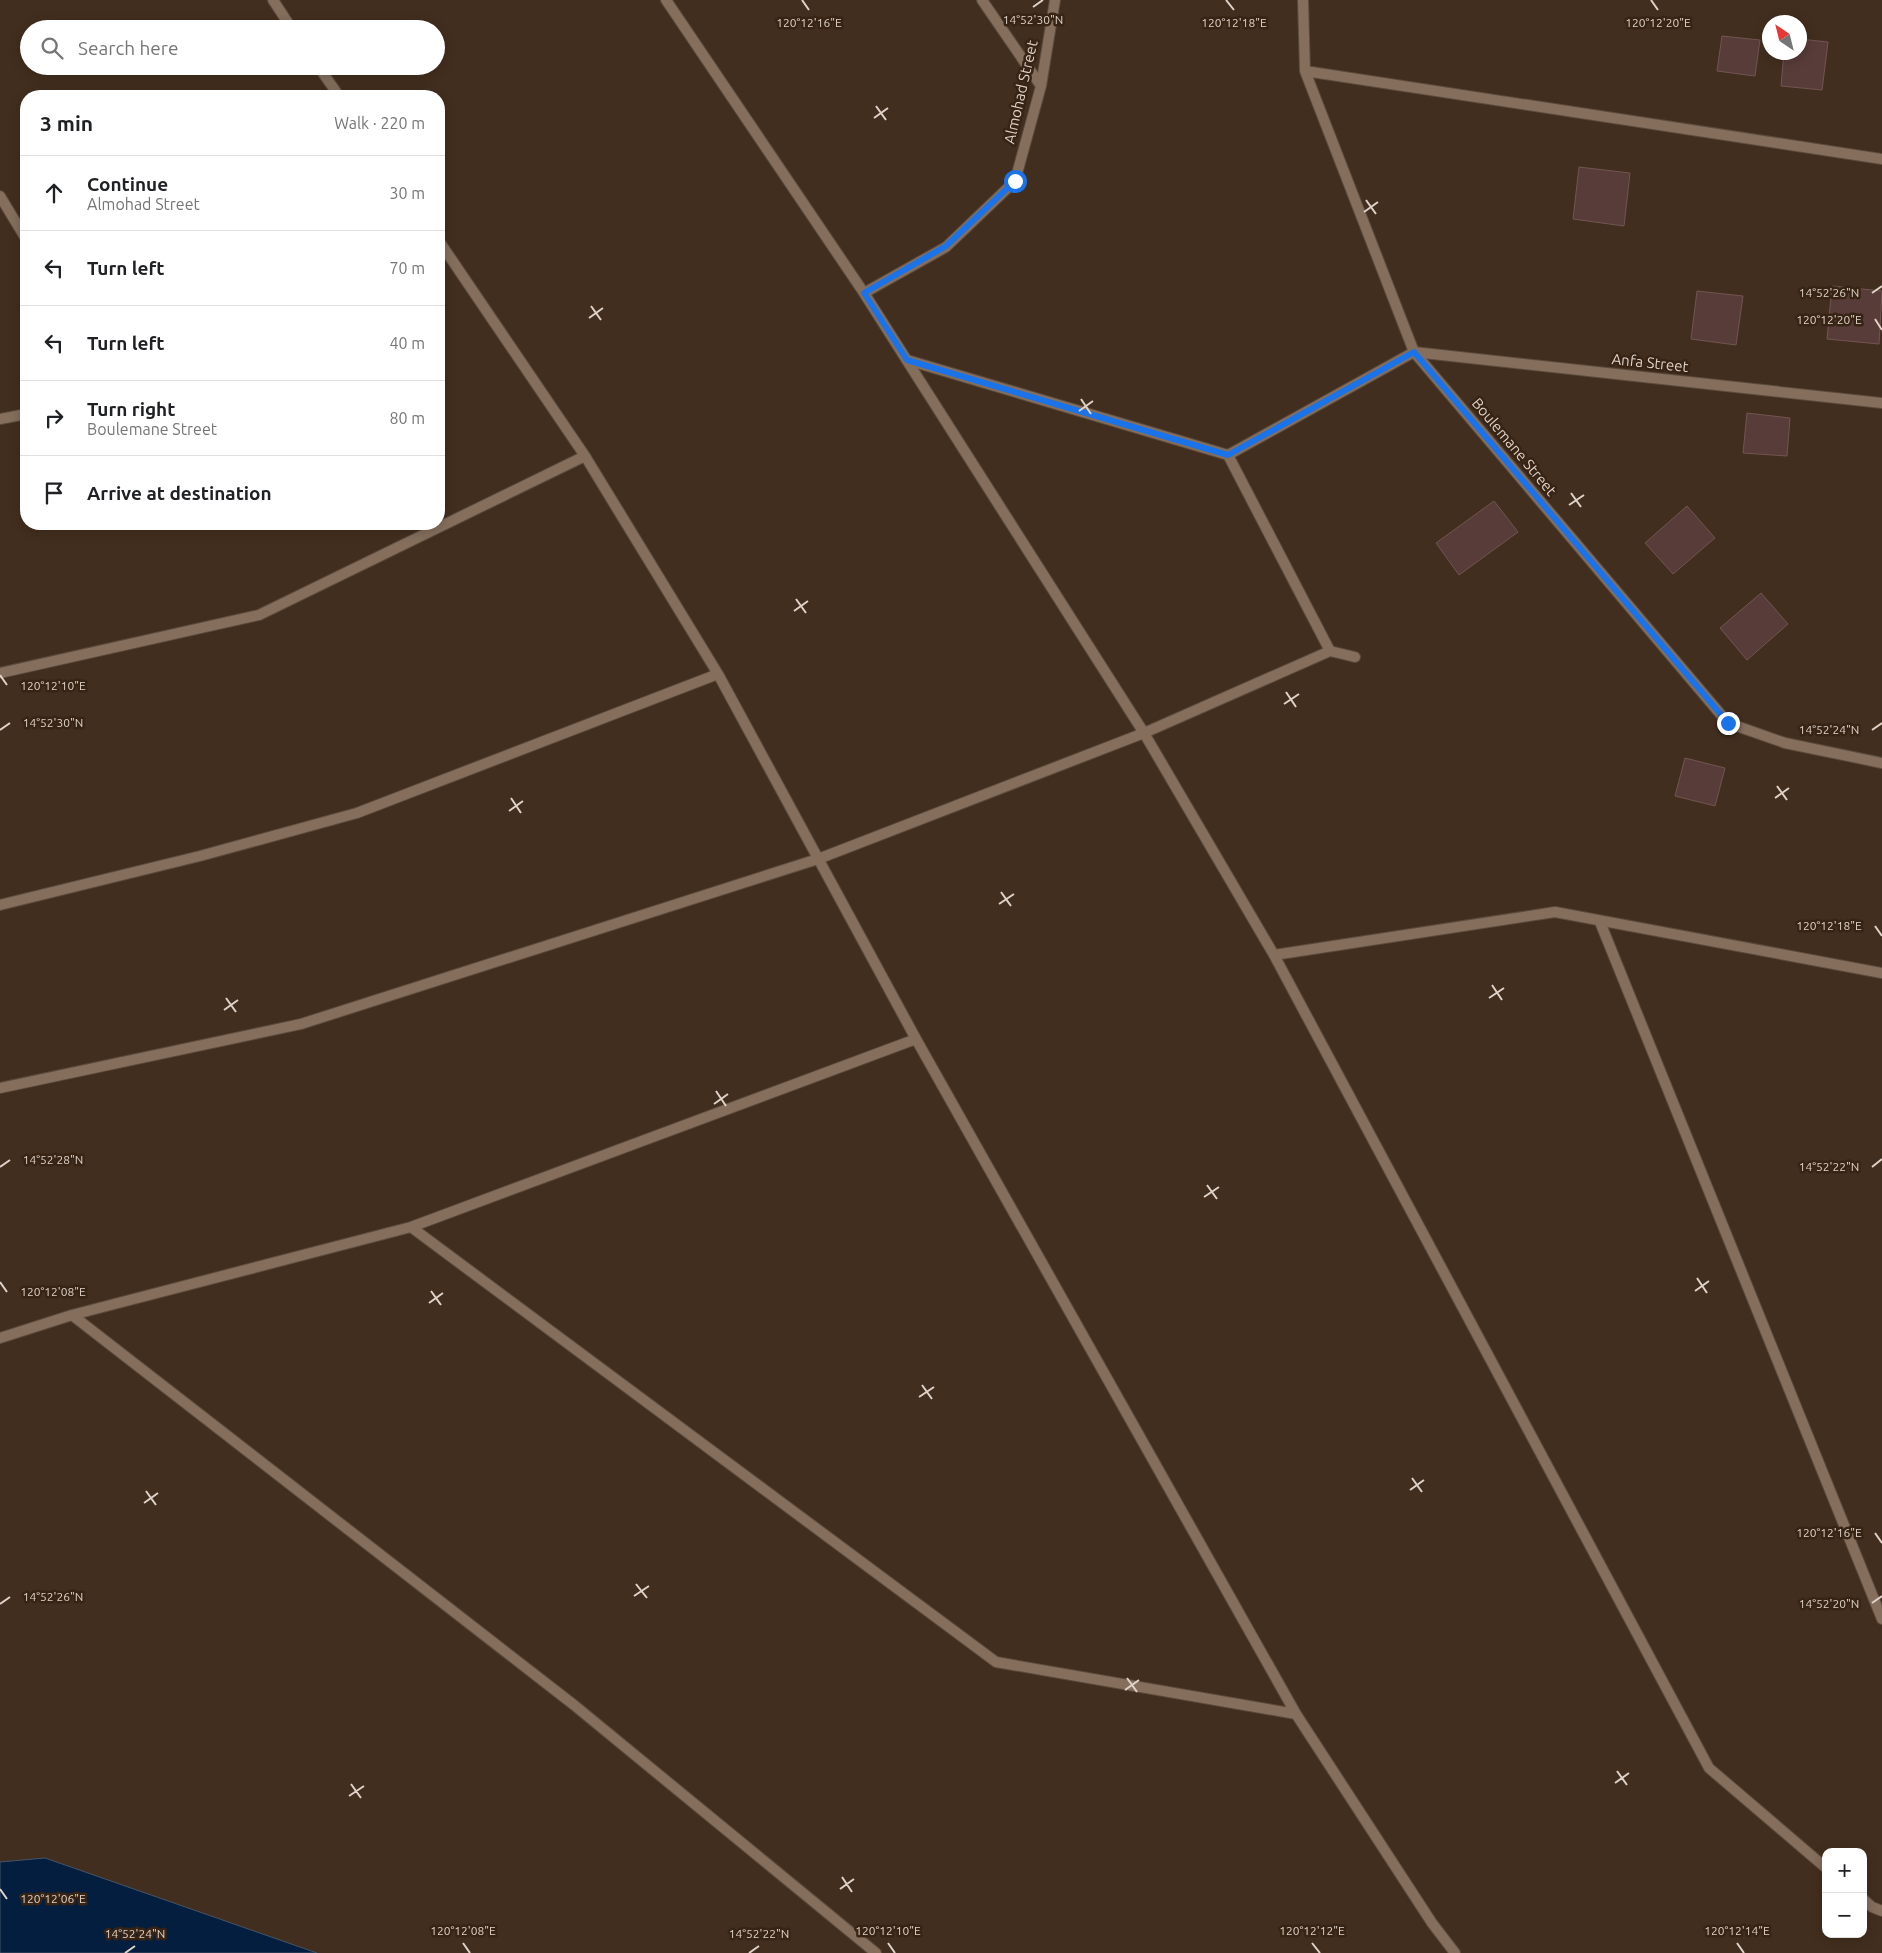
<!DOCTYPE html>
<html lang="en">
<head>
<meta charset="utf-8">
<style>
	:root { --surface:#fff; --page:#f6f6f6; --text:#202124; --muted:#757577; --line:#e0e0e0 }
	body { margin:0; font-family:Ubuntu,sans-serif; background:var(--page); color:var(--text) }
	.controls { position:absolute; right:15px; bottom:15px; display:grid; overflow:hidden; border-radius:10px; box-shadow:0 2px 12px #0003 }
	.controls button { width:45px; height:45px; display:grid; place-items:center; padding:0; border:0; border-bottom:1px solid var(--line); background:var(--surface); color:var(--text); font:25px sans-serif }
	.compass { position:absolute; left:1762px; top:15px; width:45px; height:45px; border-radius:50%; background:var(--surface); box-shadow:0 2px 12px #0003; rotate:325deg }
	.stop { position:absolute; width:15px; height:15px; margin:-11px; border:4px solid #1a73e8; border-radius:50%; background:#fff }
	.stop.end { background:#1a73e8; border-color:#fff; box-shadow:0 1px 5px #0008 }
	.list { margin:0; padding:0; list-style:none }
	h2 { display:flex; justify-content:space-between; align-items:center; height:65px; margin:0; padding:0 20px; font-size:21px }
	h2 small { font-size:16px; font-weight:400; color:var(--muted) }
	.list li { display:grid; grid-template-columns:32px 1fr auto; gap:15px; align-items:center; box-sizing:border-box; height:75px; padding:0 20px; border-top:1px solid var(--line) }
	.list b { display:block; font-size:19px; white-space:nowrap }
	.list p { margin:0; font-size:16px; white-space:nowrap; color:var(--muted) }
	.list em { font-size:16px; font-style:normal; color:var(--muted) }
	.icon { flex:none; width:28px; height:28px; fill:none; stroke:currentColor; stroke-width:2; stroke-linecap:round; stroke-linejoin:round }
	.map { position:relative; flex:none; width:1882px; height:1953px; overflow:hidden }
	.search { position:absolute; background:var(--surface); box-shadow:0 2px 12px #0003; left:20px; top:20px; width:425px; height:55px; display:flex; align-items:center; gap:12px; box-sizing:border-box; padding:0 18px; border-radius:28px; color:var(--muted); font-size:19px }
	.panel { position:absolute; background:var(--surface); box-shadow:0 2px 12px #0003; left:20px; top:90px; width:425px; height:440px; border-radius:20px }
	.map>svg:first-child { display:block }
	.water { fill:#031e3f; stroke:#455468 }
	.building { fill:#583c39; stroke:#725552 }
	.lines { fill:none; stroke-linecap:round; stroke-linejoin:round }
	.minor-casing { stroke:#5b4b3d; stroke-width:12 }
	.minor { stroke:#856e5c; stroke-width:10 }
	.route { stroke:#1a73e8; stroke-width:6 }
	.ticks { fill:none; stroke:#dfd2c9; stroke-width:2 }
	.labels { text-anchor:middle; stroke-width:5; stroke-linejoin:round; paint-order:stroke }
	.street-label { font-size:15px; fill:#dfd2c9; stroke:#372414 }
	.ticks-label { font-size:12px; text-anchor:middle; fill:#dfd2c9; stroke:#372414; stroke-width:5; stroke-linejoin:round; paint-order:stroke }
</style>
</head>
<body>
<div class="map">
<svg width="1882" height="1953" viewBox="0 0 1882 1953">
	<rect width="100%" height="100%" fill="#422e1e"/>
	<path class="water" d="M45,1858L317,1953H0V1862Z"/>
	<path class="building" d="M1722,36L1760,40L1755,76L1717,71Z
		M1800,39L1828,42L1822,90L1781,86L1784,52H1800Z
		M1579,167L1630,173L1624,226L1573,219Z
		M1832,286L1882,291L1879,344L1827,339Z
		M1697,291L1743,296L1736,345L1691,339Z
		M1747,413L1790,418L1787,456L1743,453Z
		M1494,501L1518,532L1459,575L1436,543Z
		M1687,506L1715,538L1673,574L1645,543Z
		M1761,593L1788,624L1747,660L1720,628Z
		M1685,758L1725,768L1715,806L1675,796Z"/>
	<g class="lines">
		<g class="minor-casing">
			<path id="minor" d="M273,0L292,29
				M666,0L864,293L1144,733L1274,955L1709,1768L1826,1868
				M982,0L1041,86
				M1303,0L1305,71L1414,352L1728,723L1785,743L1882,763
				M318,66L339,96
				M1305,71L1882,159
				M0,196L26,239
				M439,241L585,456L718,674L916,1039L1296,1714
				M864,293L946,247L1015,181L1041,86L1055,0
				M0,419L26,414
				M1228,455L1414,352L1882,403
				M1330,651L1355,657
				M0,673L259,615L585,456
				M0,905L200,856L357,813L718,674
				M1600,922L1882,1619
				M1274,955L1555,912L1882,973
				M0,1088L301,1024L818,859L1144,733L1330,651L1228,455L907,360
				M411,1227L996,1662L1296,1714L1432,1923L1455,1953
				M72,1315L574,1705L876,1953
				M0,1338L72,1315L411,1227L916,1039
				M1863,1899L1872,1907L1882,1911"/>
		</g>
		<use href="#minor" class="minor"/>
	</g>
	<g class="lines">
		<path class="route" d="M1015,181L946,246L864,293L907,360L1228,455L1414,352L1728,723"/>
	</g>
	<path class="ticks" d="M802,0L809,10M1226,0L1234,10M1651,0L1658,10M1033,7L1043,0M876,106L886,120M874,118L888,108M1366,200L1376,214M1364,212L1378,202M1872,293L1882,286M591,306L601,320M589,318L603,308M1875,319L1882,330M1081,399L1091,414M1079,411L1093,401M1571,493L1581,507M1569,505L1584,495M796,599L806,613M794,611L808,601M0,675L7,685M1286,692L1296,707M1284,704L1299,694M0,730L10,723M1872,730L1882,723M1777,786L1787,800M511,798L521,813M1775,798L1789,788M509,811L523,801M1001,892L1011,906M999,904L1014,894M1875,926L1882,936M1492,985L1502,1000M226,998L236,1012M1489,998L1504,988M224,1010L238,1000M716,1091L726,1106M714,1104L728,1094M0,1167L10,1160M1872,1167L1882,1159M1207,1185L1217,1199M1204,1197L1219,1187M1697,1278L1707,1293M0,1282L7,1292M431,1291L441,1305M1695,1291L1709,1281M429,1303L443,1293M922,1385L932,1399M919,1397L934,1387M1412,1478L1422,1492M1410,1490L1424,1480M146,1491L156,1505M144,1503L158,1493M1875,1533L1882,1543M636,1584L647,1598M634,1596L649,1586M1872,1603L1882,1596M0,1604L10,1597M1127,1678L1137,1692M1125,1690L1139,1680M1617,1771L1627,1785M1615,1783L1629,1773M351,1784L361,1798M349,1796L364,1786M842,1877L852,1892M0,1889L7,1899M840,1889L854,1879M463,1943L470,1953M888,1943L895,1953M1312,1943L1320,1953M1737,1943L1744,1953M125,1953L135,1946M749,1953L759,1946"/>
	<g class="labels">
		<g class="street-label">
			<text transform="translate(1021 92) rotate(-77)" y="5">Almohad Street</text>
			<text transform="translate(1650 363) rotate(6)" y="5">Anfa Street</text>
			<text transform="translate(1514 447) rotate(50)" y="5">Boulemane Street</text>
		</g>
	</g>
	<g class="ticks-label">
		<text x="1033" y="24">14°52'30"N</text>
		<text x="1234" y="27">120°12'18"E</text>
		<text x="809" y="27">120°12'16"E</text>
		<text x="1658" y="27">120°12'20"E</text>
		<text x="1829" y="297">14°52'26"N</text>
		<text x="1829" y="324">120°12'20"E</text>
		<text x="53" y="690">120°12'10"E</text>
		<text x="53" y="727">14°52'30"N</text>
		<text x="1829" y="734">14°52'24"N</text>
		<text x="1829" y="930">120°12'18"E</text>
		<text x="53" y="1164">14°52'28"N</text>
		<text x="1829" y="1171">14°52'22"N</text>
		<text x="53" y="1296">120°12'08"E</text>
		<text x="1829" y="1537">120°12'16"E</text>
		<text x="53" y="1601">14°52'26"N</text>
		<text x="1829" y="1608">14°52'20"N</text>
		<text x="53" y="1903">120°12'06"E</text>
		<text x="463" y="1935">120°12'08"E</text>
		<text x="888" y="1935">120°12'10"E</text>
		<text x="1312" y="1935">120°12'12"E</text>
		<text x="1737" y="1935">120°12'14"E</text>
		<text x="135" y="1938">14°52'24"N</text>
		<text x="759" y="1938">14°52'22"N</text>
	</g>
</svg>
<div class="controls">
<button>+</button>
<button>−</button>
</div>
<svg class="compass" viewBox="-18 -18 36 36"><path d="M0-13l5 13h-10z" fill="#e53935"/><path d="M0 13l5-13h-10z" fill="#757577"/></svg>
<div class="stop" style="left:1015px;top:181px"></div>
<div class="stop end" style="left:1728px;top:723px"></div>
<div class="search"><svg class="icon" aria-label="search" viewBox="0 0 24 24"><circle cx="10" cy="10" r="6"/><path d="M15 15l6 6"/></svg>Search here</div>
<section class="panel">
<h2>3 min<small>Walk · 220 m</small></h2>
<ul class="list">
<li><svg class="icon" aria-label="ahead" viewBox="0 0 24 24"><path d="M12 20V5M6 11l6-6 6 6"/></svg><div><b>Continue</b><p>Almohad Street</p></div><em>30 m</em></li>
<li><svg class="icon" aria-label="left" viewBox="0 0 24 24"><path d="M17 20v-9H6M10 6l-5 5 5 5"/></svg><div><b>Turn left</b></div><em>70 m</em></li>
<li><svg class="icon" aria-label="left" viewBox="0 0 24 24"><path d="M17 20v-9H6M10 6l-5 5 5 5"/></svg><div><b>Turn left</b></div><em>40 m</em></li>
<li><svg class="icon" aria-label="right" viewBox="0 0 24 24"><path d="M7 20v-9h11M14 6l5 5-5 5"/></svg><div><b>Turn right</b><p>Boulemane Street</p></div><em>80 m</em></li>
<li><svg class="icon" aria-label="arrive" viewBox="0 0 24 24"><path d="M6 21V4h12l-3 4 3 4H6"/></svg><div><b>Arrive at destination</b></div></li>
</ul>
</section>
</div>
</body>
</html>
